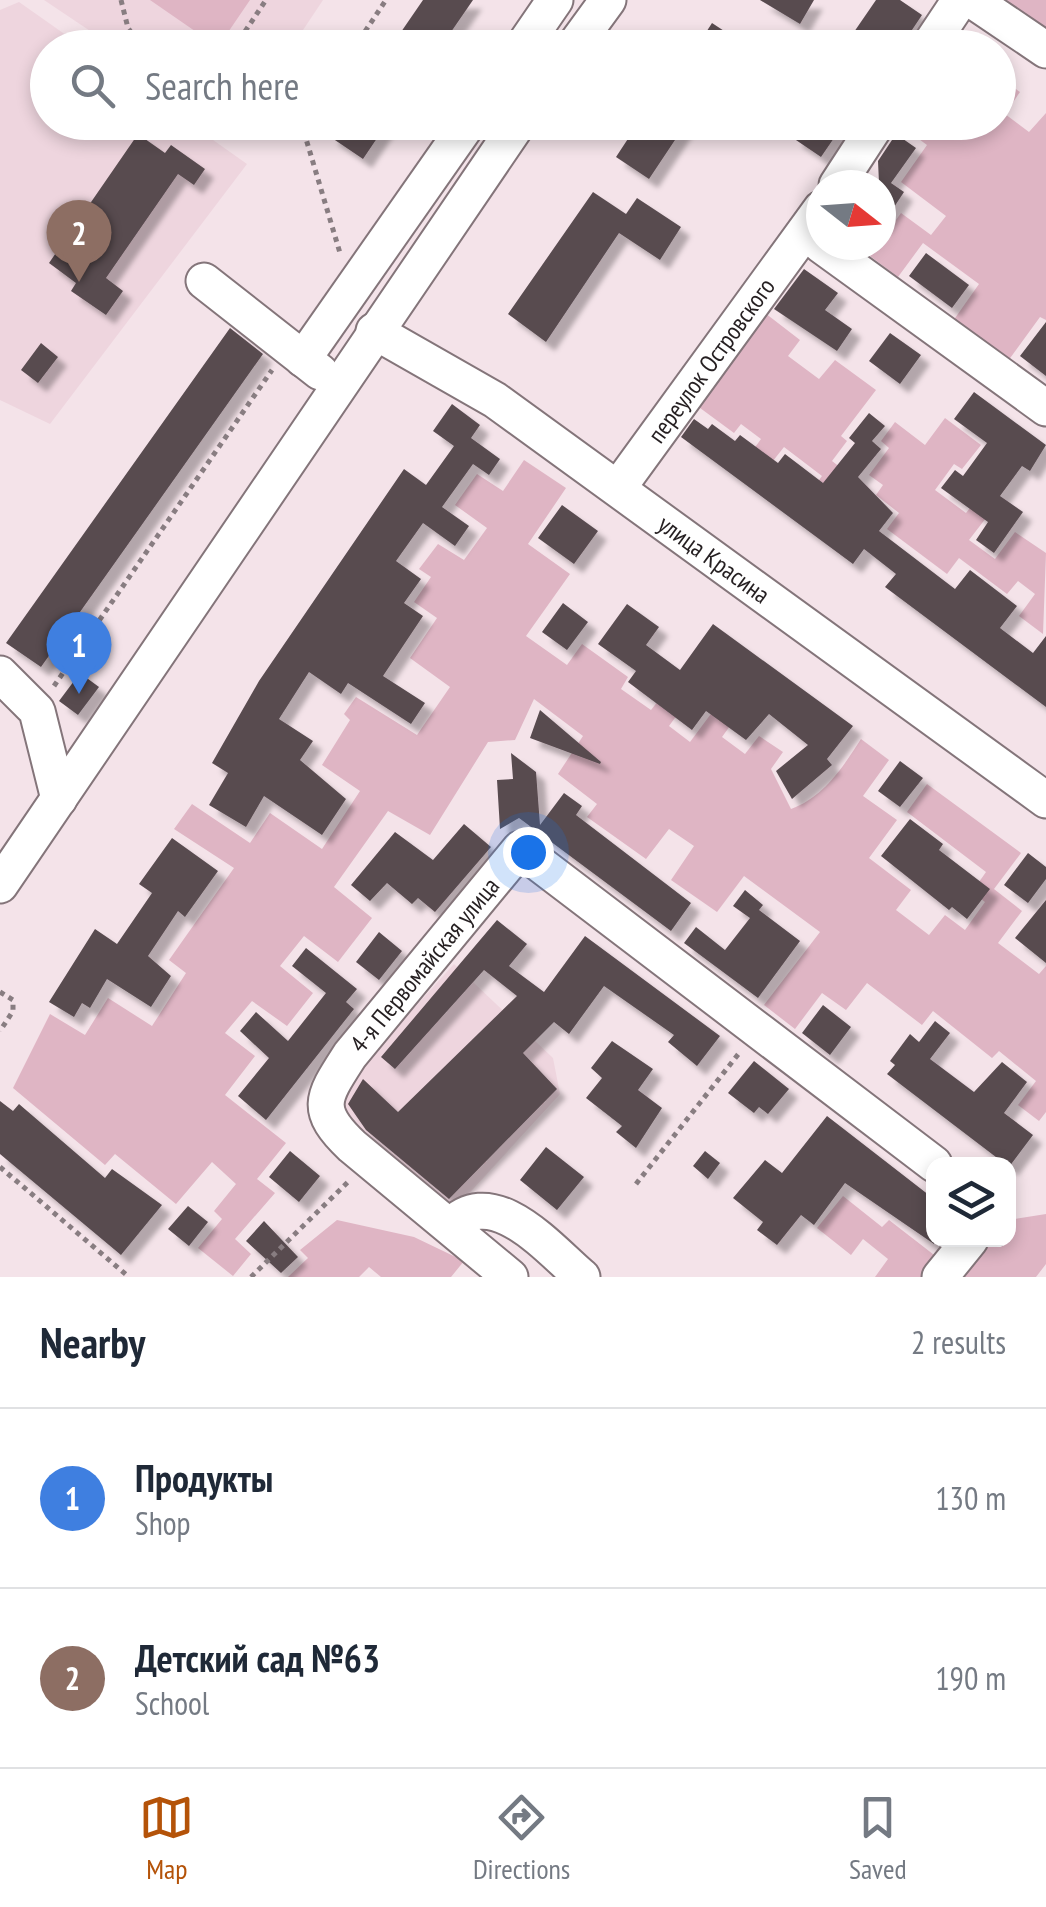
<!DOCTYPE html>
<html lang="en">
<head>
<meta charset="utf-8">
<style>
	:root { --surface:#fff; --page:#f2f2f3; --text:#1f2937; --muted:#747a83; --line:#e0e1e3; --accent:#b45309 }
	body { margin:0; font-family:"PT Sans Narrow",sans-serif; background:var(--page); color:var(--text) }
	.controls { position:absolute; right:30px; bottom:30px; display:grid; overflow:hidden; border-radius:20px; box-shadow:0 5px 15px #0003 }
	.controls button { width:90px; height:90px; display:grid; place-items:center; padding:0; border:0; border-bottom:2px solid var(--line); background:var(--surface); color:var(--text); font:50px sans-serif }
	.compass { position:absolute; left:806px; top:170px; width:90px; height:90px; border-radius:50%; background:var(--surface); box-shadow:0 5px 15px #0003; rotate:107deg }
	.you { position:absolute; left:528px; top:852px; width:35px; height:35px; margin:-25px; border:8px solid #fff; border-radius:50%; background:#1a73e8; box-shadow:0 0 0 15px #1a73e833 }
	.badge { display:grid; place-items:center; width:65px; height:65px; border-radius:50%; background:var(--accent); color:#fff; font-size:32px; font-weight:700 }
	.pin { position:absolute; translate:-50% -82px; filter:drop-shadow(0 2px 5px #0008) }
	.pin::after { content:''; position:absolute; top:52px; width:35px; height:30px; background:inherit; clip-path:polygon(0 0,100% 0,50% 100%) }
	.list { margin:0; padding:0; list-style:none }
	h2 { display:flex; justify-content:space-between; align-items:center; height:130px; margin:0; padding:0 40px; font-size:42px }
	h2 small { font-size:32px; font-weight:400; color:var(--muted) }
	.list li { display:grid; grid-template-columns:65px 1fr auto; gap:30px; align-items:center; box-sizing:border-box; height:180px; padding:0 40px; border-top:2px solid var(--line) }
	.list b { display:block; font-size:38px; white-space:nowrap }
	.list p { margin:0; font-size:32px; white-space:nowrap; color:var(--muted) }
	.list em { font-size:32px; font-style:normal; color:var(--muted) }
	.icon { flex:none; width:55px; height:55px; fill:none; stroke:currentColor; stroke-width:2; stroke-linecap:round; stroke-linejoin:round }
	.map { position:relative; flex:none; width:1046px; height:1277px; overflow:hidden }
	.search { position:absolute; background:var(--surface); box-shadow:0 5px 15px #0003; left:30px; right:30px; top:30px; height:110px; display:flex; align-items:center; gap:25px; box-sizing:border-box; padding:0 35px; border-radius:55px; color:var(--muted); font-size:38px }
	.sheet { height:490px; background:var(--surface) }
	nav { display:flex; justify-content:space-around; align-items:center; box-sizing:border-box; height:140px; border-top:2px solid var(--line); background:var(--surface); font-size:28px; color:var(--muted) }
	nav a { display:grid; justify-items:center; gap:5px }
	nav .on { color:var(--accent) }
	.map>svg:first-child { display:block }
	.built { fill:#eed5de }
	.green { fill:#dfb5c4 }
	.building { fill:#594b50; filter:url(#shadow) }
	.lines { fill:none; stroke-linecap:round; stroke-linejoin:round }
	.minor-casing { stroke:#84757a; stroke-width:39 }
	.path { stroke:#887d81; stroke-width:5; stroke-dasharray:5 5; stroke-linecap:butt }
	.minor { stroke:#fff; stroke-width:35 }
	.labels { text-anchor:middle; stroke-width:10; stroke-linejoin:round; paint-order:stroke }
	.street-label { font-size:25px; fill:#251f21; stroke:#fff }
</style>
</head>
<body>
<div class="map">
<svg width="1046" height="1277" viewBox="0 0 1046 1277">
	<defs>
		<filter id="shadow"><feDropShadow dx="9" dy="9" stdDeviation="2.5" flood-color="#0004"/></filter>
	</defs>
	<rect width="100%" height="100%" fill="#f4e3e9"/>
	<path class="built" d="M44,0H323L291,48L114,47Z
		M19,2L83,47L48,48V122L189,123L247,164L50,424L0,400V10Z
		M454,964L553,1058L560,1094L452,1212L327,1104Z"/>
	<path class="green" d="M150,0H250L218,47Z
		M995,0H1046V35Z
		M999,77L1020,92L1005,114L1029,132L1046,113V320L1040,317L1008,361L953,321L979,284L923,243L898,277L870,256L901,213L931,235L946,216L901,182L927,145L897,123L998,122Z
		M765,313L800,340L788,356L819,379L835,360L876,390L841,436L847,441L832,461L850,475L803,502L822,476L784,447L765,471L748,457L761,439L741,424L734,433L696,405Z
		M945,418L981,445L962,469L954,464L935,490L966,513L981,494L996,505L969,540L995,559L1015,532L1046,553L1043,634L1019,616L1035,594L1018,581L1007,594L959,558L947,574L887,529L899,513L876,495L883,485L869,475L889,448L881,441L895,422L925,445Z
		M524,460L566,488L528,544L570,574L526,636L567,665L582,644L628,677L621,689L651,710L684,668L702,681L669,726L690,742L722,699L740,712L722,737L745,754L759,736L783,752L771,769L791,809C824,797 843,767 861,739L889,760L863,796L897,820L869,858L911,890L896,910L929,935L945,915L965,930L985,902L972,892L986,872L907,812L927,784L1021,853L994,889L1022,911L998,943L1039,974L1046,966V1112L1039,1121L1018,1105L1036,1081L999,1051L992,1058L933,1011L922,1025L867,983L846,1010L822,993L795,1029L764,1005L820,932L744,876L717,912L671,880L694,846L669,829L646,859L587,817L597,804L558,774L583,736L534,699L515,740L488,742L430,835L388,811L334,887L372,918L338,962L304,936L280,966L313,993L287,1026L252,1001L225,1033L255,1056L225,1095L286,1143L257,1179L275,1193L235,1239L251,1254L233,1276L198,1248L222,1219L214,1211L236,1184L212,1162L176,1204L115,1154L105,1165L13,1088L50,1014L85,1035L108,998L152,1026L186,973L169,960L234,868L174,829L192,804L250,843L270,813L322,849L360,791L322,765L350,720L344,714L356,697L417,735L450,687L410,658L437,618L414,602L431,577L419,569L438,544L464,560L487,528L455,505L477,474L503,491Z
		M843,1196L882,1227L889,1220L938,1258L922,1277H875L888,1259L863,1239L851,1255L817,1228Z
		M1046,1214V1264L1036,1277H963L993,1240H1008L1009,1220Z
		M337,1220L414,1237L464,1261L451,1277H381L369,1267L359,1277H288L308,1258L300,1250Z"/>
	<path class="building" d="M423,0H473L440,48H390Z
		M760,0H814L800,24Z
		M876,0H900L922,15L900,48H843Z
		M712,23L750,48H696Z
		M338,122H388L363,159L329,136Z
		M639,122H687L649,179L616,157Z
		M804,122H845L821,157L793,138Z
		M138,134L165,153L171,145L205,169L194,185L178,174L106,278L123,291L106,315L71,291L76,283L49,263Z
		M896,134L916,148L891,183L904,192L881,227L878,161Z
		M593,192L626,214L637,198L681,227L660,260L619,233L546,342L508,314Z
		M926,253L969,285L952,308L909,276Z
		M804,269L838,293L825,310L852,329L837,351L774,309Z
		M1046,322V376L1020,356Z
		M230,328L263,354L41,667L6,643Z
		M890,333L921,355L900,384L869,361Z
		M41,343L58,357L38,383L21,370Z
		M974,392L1046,445L1030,471L1022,466L1000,496L1023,512L994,553L976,540L988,522L941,488L955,470L963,476L987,443L954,419Z
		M452,404L480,425L471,438L500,459L489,475L473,464L442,507L469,526L455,546L423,523L396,561L421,579L404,603L423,616L383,676L425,703L411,724L348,683L341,694L309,672L279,719L313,741L300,760L346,799L322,835L264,796L246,827L209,805L228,773L212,763L259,681L404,469L426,485L454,446L433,431Z
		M869,413L885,426L872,441L881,449L858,477L893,513L879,531L955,589L970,570L1017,606L1000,628L1033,653L1046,636V707L885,587L896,574L864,549L853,564L681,437L694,419L708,429L712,424L735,441L740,435L778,463L785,454L823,483L855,443L849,438Z
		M562,505L598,531L574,564L538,538Z
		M563,603L588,622L567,650L542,632Z
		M627,604L659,627L646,645L680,670L713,624L853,726L827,759L832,765L792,799L776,771L808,745L769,714L746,740L706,711L692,730L628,682L636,671L598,644Z
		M80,673L99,687L78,715L59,701Z
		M540,710L601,762L600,764L530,738Z
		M511,753L536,772L540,825L564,793L582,806L576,815L691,903L671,931L519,818L500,829L497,780L513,779Z
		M900,761L923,778L900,807L878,791Z
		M910,819L943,844L939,850L990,889L967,919L952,907L949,910L881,856Z
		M464,824L491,847L435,912L418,898L412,904L387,883L370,901L351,885L395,832L433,860Z
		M172,838L218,871L185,917L178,911L148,956L171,976L151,1007L107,979L90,1008L82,1003L74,1017L49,1002L95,929L117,944L152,893L139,884Z
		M1028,853L1046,867V879L1028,903L1004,885Z
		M745,890L763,905L759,910L800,941L758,998L684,943L696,927L725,950L750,918L733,906Z
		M1046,900V963L1015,938Z
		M497,920L527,944L509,966L544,992L585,936L720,1036L697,1066L668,1042L674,1035L604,986L569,1034L554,1022L523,1053L557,1089L449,1199L366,1130L348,1104L363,1079L398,1112L517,996L484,970L395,1069L381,1057Z
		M379,932L402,951L379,980L356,962Z
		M306,948L357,989L346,1002L354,1009L266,1120L238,1096L269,1058L240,1031L256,1012L288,1041L326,993L292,966Z
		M823,1005L851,1027L830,1055L802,1033Z
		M935,1021L950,1033L930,1059L974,1092L1002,1062L1027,1082L1004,1113L1033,1135L1009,1167L887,1074L895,1065L890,1061L910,1034L919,1042Z
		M612,1041L653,1069L638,1090L662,1108L636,1148L616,1132L622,1126L586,1098L602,1078L591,1068Z
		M754,1061L789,1089L768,1114L759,1107L754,1113L728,1093Z
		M0,1101L13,1111L19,1104L105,1178L112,1169L162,1205L121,1255L0,1154Z
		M827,1116L934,1199V1244L845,1183L814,1225L801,1215L777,1245L757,1230L763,1222L733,1198L765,1160L782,1173Z
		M546,1147L584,1177L557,1210L520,1180Z
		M290,1151L320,1176L299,1202L269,1177Z
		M705,1151L720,1163L708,1179L693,1166Z
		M188,1206L208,1222L189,1246L168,1229Z
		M264,1221L298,1257L281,1273L246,1241Z"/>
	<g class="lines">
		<g class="minor-casing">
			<g id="minor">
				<path d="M972,0L1046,50"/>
				<path d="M522,48L555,0"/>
				<path d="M573,48L608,0"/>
				<path d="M928,48L960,0"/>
				<path d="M837,185L878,122"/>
				<path d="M821,245L1046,408"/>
				<path d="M204,281L320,372"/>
				<path id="s1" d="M374,331L495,400L1046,800"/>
				<path d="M303,359L469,122"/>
				<path id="s2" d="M618,488L821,209"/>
				<path d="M0,674L37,711L59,799"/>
				<path d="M0,885L519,122"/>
				<path d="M451,1226C493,1181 550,1250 582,1277"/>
				<path id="s3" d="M510,1277L352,1146C313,1109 323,1097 350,1055L520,849L934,1164"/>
				<path d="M940,1277L970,1240"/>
			</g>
		</g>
		<path class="path" d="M121,0L128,28L143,48
			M965,39L985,48
			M234,48L266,0
			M354,48L386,0
			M301,122L340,253
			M54,686L272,370
			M0,992L13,1000V1011L0,1031
			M0,1167L129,1277
			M636,1184L740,1052
			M251,1277L350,1180"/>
		<use href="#minor" class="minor"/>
	</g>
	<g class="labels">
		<g class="street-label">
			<text dy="9" stroke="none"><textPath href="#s2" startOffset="158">переулок Островского</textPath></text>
			<text dy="9" stroke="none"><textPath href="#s1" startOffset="410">улица Красина</textPath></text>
			<text dy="9" stroke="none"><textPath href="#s3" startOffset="428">4-я Первомайская улица</textPath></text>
		</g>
	</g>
</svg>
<div class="controls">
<button><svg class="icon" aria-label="layers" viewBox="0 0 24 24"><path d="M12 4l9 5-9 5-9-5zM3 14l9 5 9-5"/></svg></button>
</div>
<svg class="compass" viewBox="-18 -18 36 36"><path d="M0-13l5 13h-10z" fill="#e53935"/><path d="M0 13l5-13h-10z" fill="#747a83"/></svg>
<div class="you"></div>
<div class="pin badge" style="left:79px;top:694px;background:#3f7fe0">1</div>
<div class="pin badge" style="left:79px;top:282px;background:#8d6e63">2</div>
<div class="search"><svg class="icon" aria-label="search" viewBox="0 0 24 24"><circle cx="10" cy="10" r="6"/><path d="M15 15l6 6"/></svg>Search here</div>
</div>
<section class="sheet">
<h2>Nearby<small>2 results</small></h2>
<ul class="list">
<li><span class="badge" style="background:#3f7fe0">1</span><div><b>Продукты</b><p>Shop</p></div><em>130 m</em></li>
<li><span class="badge" style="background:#8d6e63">2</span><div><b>Детский сад №63</b><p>School</p></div><em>190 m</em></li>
</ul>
</section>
<nav>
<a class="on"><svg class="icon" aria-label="map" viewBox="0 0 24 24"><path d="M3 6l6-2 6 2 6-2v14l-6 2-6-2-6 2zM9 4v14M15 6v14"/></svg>Map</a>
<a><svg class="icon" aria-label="directions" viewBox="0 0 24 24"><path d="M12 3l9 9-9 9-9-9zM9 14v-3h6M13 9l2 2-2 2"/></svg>Directions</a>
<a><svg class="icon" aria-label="saved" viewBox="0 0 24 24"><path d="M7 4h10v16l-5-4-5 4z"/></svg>Saved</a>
</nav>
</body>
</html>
